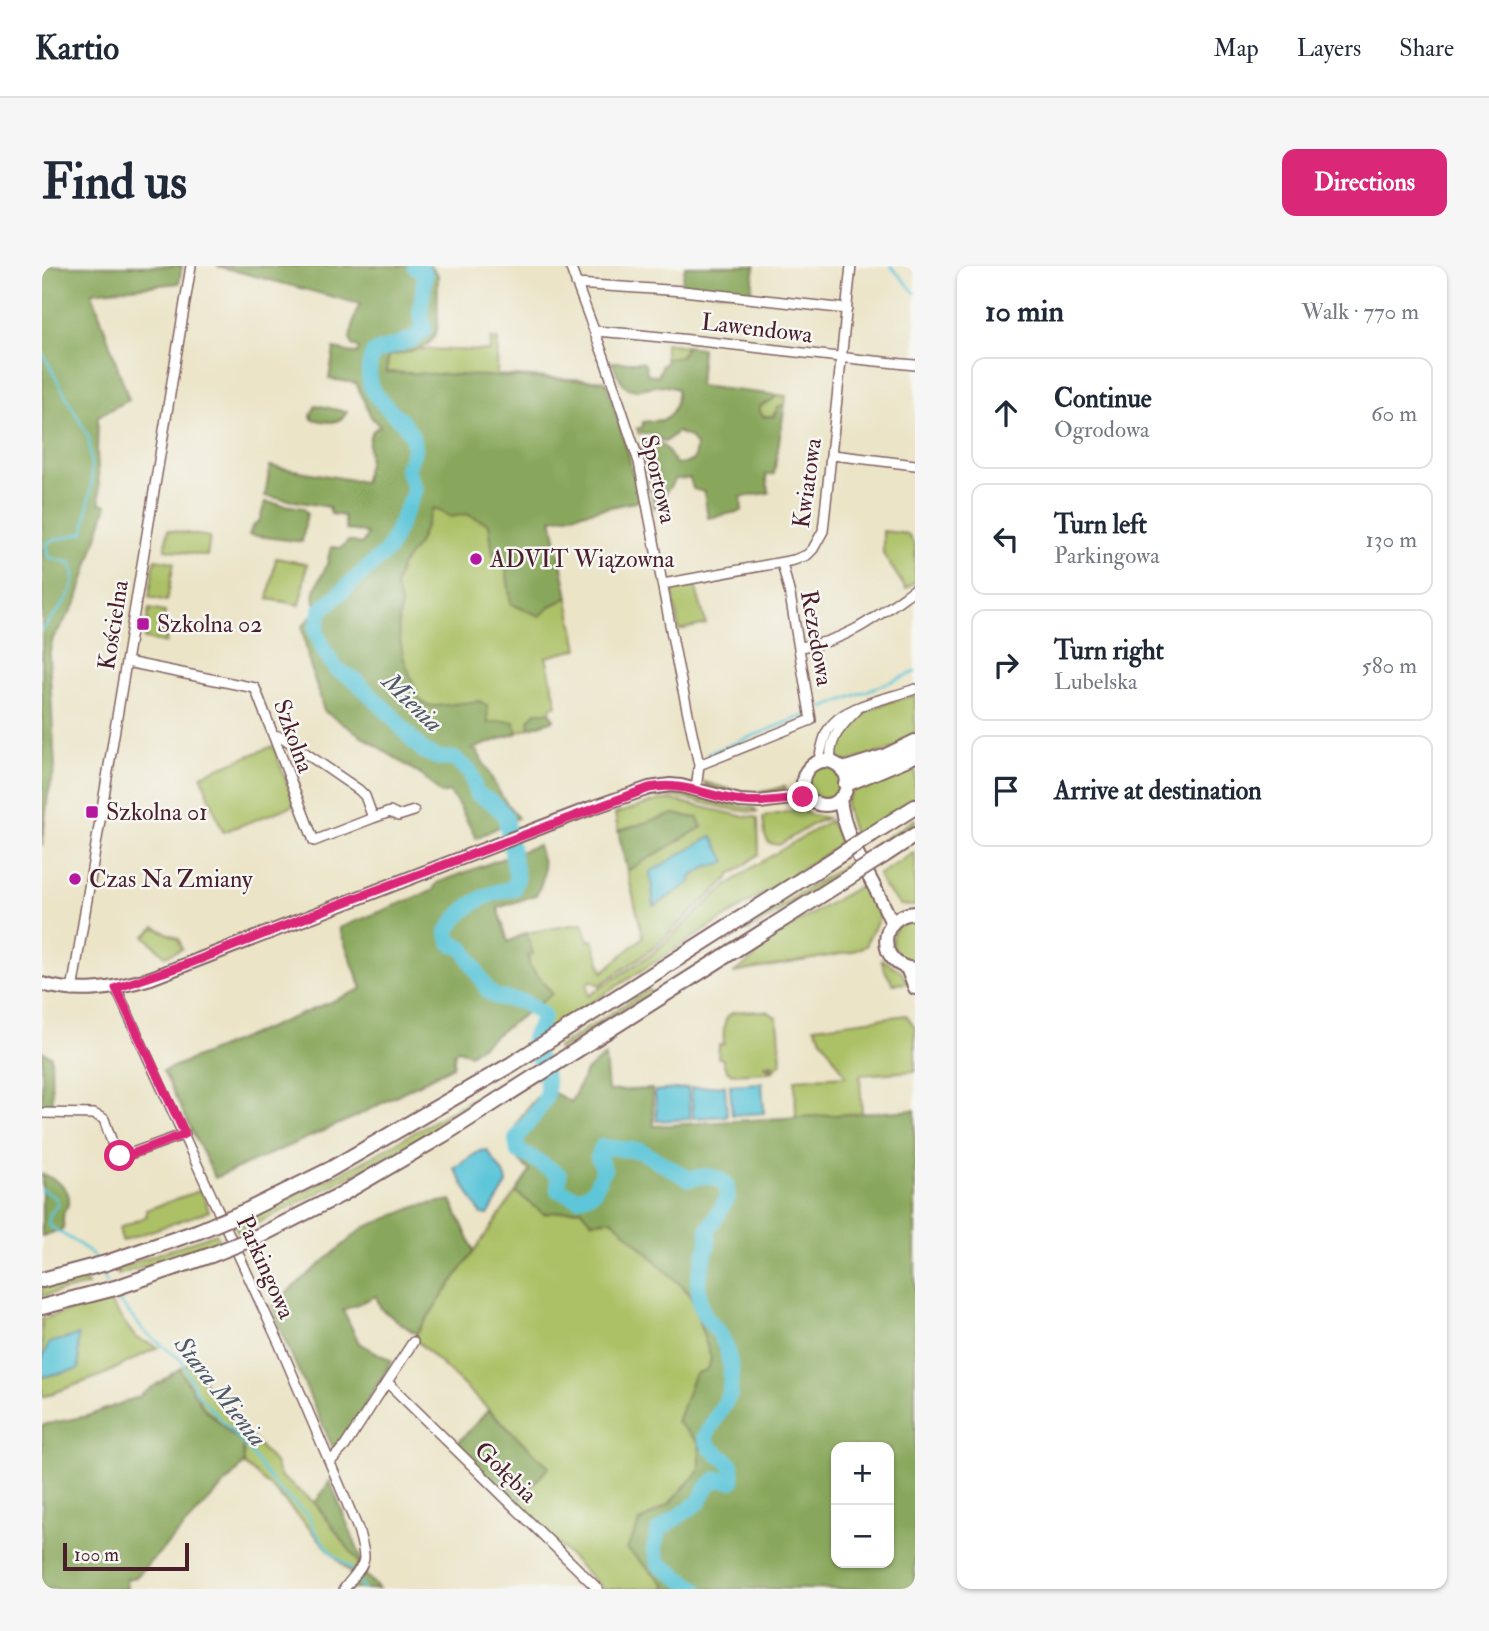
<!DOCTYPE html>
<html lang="en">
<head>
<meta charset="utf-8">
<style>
	:root { --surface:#fff; --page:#f6f6f7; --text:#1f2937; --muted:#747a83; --line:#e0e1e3; --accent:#db2777 }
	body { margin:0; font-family:"IM FELL Double Pica",serif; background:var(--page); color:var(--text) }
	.controls { position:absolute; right:21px; bottom:21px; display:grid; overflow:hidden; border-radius:14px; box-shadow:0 2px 5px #0004 }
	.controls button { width:63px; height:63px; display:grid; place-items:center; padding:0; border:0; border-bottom:2px solid var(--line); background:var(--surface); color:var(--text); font:35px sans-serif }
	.scale { position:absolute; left:21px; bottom:18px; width:126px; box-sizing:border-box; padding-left:7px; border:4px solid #4a1f2b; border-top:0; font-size:19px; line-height:24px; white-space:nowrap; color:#4a1f2b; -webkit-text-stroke:5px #f6f6f2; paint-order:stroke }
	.stop { position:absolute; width:21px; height:21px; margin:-16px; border:5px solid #db2777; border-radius:50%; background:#fff }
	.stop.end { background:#db2777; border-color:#fff; box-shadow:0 2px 7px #0008 }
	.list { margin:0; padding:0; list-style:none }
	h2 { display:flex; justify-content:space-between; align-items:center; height:91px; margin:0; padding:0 28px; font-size:30px }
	h2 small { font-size:23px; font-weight:400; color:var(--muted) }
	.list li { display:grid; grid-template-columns:46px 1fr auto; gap:21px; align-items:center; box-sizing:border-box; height:112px; margin:0 14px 14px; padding:0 14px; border:2px solid var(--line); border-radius:14px }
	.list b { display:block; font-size:26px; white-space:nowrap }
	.list p { margin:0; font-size:23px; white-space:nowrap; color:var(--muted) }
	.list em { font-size:23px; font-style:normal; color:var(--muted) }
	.icon { flex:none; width:38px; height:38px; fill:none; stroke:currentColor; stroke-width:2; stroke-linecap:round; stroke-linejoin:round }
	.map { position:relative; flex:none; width:873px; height:1323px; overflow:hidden; border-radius:14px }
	header { display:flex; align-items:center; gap:42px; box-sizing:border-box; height:98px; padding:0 35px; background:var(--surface); border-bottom:2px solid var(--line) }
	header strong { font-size:33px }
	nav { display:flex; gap:38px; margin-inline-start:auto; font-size:24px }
	.intro { display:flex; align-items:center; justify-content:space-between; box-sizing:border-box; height:168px; padding:0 42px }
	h1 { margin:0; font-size:49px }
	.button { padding:18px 32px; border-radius:14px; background:var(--accent); color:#fff; font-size:24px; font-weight:700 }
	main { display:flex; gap:42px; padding:0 42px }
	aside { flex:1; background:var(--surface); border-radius:14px; box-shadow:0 2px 5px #0004 }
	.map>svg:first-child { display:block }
	.green { fill:#acc166; stroke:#7b7048; stroke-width:2; fill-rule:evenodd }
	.forest { fill:#89a75b; stroke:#6a6343; stroke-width:2; fill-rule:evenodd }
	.water { fill:#5dc6d9; stroke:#547282; stroke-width:2 }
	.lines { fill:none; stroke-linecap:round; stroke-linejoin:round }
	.stream { stroke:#5dc6d9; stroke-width:2.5 }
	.river { stroke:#5dc6d9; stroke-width:16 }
	.minor-casing { stroke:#826462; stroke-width:12 }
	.major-casing { stroke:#826462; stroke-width:16 }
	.highway-casing { stroke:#826462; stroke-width:18 }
	.minor { stroke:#fff; stroke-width:9 }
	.major { stroke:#fff; stroke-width:12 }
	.highway { stroke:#fff; stroke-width:14 }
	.highway-bridge-casing { stroke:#826462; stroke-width:18; stroke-linecap:butt }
	.highway-bridge { stroke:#fff; stroke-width:14 }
	.route { stroke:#db2777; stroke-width:9 }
	.poi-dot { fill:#b5179e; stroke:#f6f6f2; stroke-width:2.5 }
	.labels { text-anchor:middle; stroke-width:5; stroke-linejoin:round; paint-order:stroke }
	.street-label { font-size:24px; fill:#4a1f2b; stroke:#f6f6f2 }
	.poi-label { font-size:24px; fill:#4a1f2b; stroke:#f6f6f2; text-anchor:start }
	.water-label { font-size:26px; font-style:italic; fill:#515968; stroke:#f6f6f2 }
</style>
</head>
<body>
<header>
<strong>Kartio</strong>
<nav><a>Map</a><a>Layers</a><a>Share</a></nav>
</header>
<div class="intro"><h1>Find us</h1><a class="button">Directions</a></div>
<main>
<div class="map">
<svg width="873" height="1323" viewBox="0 0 873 1323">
	<rect width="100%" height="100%" fill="#f6f6f2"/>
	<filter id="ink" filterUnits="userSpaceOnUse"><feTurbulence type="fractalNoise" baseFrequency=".0143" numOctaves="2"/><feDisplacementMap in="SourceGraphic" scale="14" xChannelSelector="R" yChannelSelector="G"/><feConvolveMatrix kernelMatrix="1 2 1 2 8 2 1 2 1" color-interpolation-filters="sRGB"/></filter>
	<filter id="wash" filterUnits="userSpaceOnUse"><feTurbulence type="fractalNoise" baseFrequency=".00686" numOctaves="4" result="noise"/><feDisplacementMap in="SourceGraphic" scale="28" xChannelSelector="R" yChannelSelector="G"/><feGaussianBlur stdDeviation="1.57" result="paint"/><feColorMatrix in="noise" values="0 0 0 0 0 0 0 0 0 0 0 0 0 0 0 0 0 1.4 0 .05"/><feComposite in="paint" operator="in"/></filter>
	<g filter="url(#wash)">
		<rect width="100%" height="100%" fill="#ebe4c7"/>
		<path class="green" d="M449,73H456L455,109L564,115L586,187L597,235L510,253L536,383L504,391L515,439L509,441L508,446L512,454L429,482L390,459L302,337L333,316L346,90L376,83L448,85Z
			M623,77L644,80C641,94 635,91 623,92Z
			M735,129L744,130L743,138L736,141L730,151L718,149V140L729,135Z
			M126,264L168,271L165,290L123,283Z
			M841,265L866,268L873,279V316L864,323L841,288Z
			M234,292L265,298L258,339L226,333Z
			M113,293L132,296L125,335L107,331Z
			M653,319L664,358L637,364L630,323L633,321Z
			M107,343L123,346L120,367L125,369L124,377L102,373Z
			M873,429V472L848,484L801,497C793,491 793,487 794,477C800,446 847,436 873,429Z
			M231,480L253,539L181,566L159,509Z
			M873,494V531L817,568L811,566L803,539L811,521Z
			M766 517a16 16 0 1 1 32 0a16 16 0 1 1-32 0Z
			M662,516C690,524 714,532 742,520L744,523C719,537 692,527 666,521Z
			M615,526C648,524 679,539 712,542L715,546C676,546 642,524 602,532Z
			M618,534H630L699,550L713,551L716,553L717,588L693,606L688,607V611L609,684L558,719L549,715L545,718L546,730L610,688L676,627L706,604L787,555L801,577L498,769L506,746L494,740L510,727L487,699L486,689L490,688L484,667L541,657L546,675L551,674L561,706L601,671L585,605L660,561L632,548L576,565L573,548ZM670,571L678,599L666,600L649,611V616L612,640Z
			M758,543L769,549L785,552L773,557L737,579L727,577L723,570L721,551Z
			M873,553V559L829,586L827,583Z
			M873,586V640L858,639L841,620L836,609Z
			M806,597L808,600L706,666L702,662Z
			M821,618L838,651L825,675V679L810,686L691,707L714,691L710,683Z
			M873,654V697C843,692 842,656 873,654Z
			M113,661L137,673L140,683L123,690L103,670Z
			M839,693L858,704L867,717L851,718L842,703Z
			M607,723L609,727L516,785L515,782L527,774Z
			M725,745L734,751L737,763L739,797C734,799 734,806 728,806L727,800H730L729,804L731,805V798L722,799V801H726V806L690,808C683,804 681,799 680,792H676L677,779L682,778C679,739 692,746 725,745Z
			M864,749L873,762V805L818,809L820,848L754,851L753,813L804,810L772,761Z
			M478,805L479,809L469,816C381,872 291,922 196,966L193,959L319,897Z
			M159,924L167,945L80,975L77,962L105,950L104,944Z
			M474,926L502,947L540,943L570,953L648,1028L669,1092L667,1101L663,1106H656L658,1204L627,1238L598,1256L624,1319L620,1323H561L474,1237L507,1201L375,1075L374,1068Z
			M174,967L177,974L76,1009L73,1003Z
			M42,1012L46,1019L0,1030V1022Z
			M66,1034L94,1072L116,1081L61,1109L0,1131V1053Z
			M153,1094L166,1124L233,1197L238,1210L273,1237L318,1298L309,1308L235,1227L202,1198L201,1179L161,1141L137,1103Z"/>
		<path class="forest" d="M0,0H140L137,17L50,26L87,134L56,150L55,187L58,237L65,239L35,336L11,372L7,390L13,502L6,529L0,580Z
			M175,0H388L396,9C396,23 395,38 396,53C397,84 371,85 346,90L344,106L564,115L586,187L597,235L510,253L526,331L509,340L498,350L469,338L462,288L451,289L447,258L424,248L409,251L391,242L376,278L359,300L353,320L359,338L356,361L361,390L377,433L384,439L393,440L438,435L445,440L446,457L461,455L472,456L475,467L430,483L435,485L460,531L476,552L434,572L416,538L407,526L399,528L382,511L282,445L266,392L260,361L276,343C266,328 279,313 285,298C287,293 287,286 289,281L299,282L306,275L320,278L325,269L321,266L304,264L302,250L289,248L287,241L223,230L228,200L322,216C322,209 325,204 326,198C329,182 321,168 338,160L329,151L314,117L287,113L292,83L315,88L317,83L310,79L308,72C312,61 311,48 318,38Z
			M643,0H713L709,29L639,22Z
			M644,80L660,82L657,120L735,129L729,135L718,140V146L722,151L733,150L736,141L743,138L732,208L724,209L727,227L699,231L700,245L666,252L662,226L651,223L648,212L634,213L624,226L619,240L612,242L599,178L603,175C620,173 626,184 633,197C641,199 645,198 652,193L654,180L648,171L635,166L623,176L608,168H597L595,162H600L601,156C608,154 617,156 623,153C632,149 636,131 635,123C602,108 590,148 570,96H600L603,98L606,109L616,110L620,99L624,97L623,92L639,91Z
			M274,139L305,146C297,160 284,156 270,153L269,149Z
			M223,236L261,242L265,247L260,276L207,269L210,261L218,254Z
			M494,446H508L512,454L488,462L487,454Z
			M632,548L656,552L660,561L585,605L576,565Z
			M496,579C503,601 505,608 494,629L456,642L466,676L484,667L491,688L486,689L487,699L510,728L428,788L416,784L413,785L411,800L313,851L173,912L121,805L320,723L297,662L390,625L395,617Z
			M0,785L9,790L10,841H0Z
			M563,790L566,825L610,823L612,860L873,844V1323H620L624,1319L585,1283L598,1256L627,1238L658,1204V1178L635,1156L652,1109C663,1102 666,1109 669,1092L648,1028L570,953L550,956L539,943L502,948L474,926L488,905C483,900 476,895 473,889C461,864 488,839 503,822L529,836L544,805ZM794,1181H847V1297H794Z
			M0,908C11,913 29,920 27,936C26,944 25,938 22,946C20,951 22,958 21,963L0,970Z
			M409,934L432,985L374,1068L339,1043L334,1030L301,1044L317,1077L350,1095L300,1176L292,1184L238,1064L230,1039L321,962L376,940Z
			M137,1103L161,1141L201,1179L202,1198L94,1311L84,1313L85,1323H0V1159L45,1150L96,1131Z
			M446,1144L507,1201L474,1237L414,1179Z
			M288,1215L319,1292L318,1298L273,1237Z
			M321,1306L337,1323H307Z"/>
		<path class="water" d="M670,570L684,595L678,599L666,600L649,611V616L612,640L608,606Z
			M720,817L722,847L690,849L688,819Z
			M683,819L685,850L651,852L649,822Z
			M646,822L648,853L615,855L613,825Z
			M445,884L464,912L465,918L446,949L439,948L412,902L438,885Z
			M36,1069L37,1103L0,1111V1095L7,1077Z"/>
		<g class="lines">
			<path class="stream" d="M849,0L873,27
				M0,86L47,172L50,216L42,266L6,276L4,279L6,291L29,297C41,323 15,345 0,364
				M781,442L873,406
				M665,488L764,449
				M0,924L13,931L16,937L8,948L6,959C22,970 45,980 55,995
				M59,1004L65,1018
				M70,1027L103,1066L139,1094L155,1127L208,1186L233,1220L268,1252L272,1264L290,1287L307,1301L322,1323"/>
			<path class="river" d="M373,0L383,8L378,48L382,63L371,73L331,87C311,141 371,143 372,182C372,188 367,197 365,203L373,224L346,284L278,345L274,365L282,385L294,403L312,413L351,451L372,476L383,486L397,492L413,493L429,507L434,527L451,537L463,549L475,613L471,623C443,626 418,642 405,666L409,677L421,682L446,725L454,731L481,736L501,749C501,760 490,766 490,778C495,790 505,807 505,821C506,837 483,859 474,873L476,886L489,891L517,909L516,924L536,932L551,926L562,903L556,891L560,881L599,885L647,913C663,909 671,908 684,918L686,931L666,964V978L656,1014L658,1038L663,1050L678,1068L685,1083L689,1103L688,1128L663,1171C665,1175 666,1179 669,1182C681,1196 693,1190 690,1215L675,1213L666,1220L657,1236L617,1264L612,1282L617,1298L654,1323"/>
		</g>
	</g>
	<g filter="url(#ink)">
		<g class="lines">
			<g class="minor-casing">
				<path id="minor" d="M528,0L562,91L597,196L636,401L657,499L654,524
					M534,18L641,25L805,43
					M553,65C660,73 766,89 873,99
					M791,189L873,199
					M621,318L752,294L765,289L771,283L781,265L809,0
					M758,381C803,377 837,349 873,323
					M85,396L213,422L272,575L331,552L323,530L317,524L240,471L231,469
					M776,496C780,485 780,474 786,464C800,439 847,433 873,423
					M789,496C786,473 800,459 815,444
					M657,499L769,454L748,329L740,297
					M331,552L348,546L356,550L372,545
					M74,722L237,1077L316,1263C326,1300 325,1293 302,1323
					M30,725L149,0
					M0,847L52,848L62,853L74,888L82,890L143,868
					M345,1116L556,1323
					M288,1196L303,1180L371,1076"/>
			</g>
			<g class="major-casing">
				<path id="major" d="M761 517a22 22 0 1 1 44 0a22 22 0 1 1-44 0Z
					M798,532C801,574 835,619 850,658
					M873,647C835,649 834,700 873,703
					M865,702L873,722
					M0,718C39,729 71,723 109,712L549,542L607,522L628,519L639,520L698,535L717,536L765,530"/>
			</g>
			<g class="highway-casing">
				<path id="highway" d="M801,504L842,491L873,476
					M804,518L873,489
					M830,568L873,541
					M841,590L873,569
					M204,945L287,904L470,798L784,598
					M219,969L300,928L401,869L795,619
					M0,1014L64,997L157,965
					M0,1041L73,1022L169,989"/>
			</g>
			<use href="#minor" class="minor"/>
			<use href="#major" class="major"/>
			<use href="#highway" class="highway"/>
			<g class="highway-bridge-casing">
				<path id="highway-bridge" d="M784,598L830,568
					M795,619L841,590
					M157,965L204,945
					M169,989L219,969"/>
			</g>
			<use href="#highway-bridge" class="highway-bridge"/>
		</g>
	</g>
	<g class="lines" filter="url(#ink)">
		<path class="route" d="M78,890L82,891L143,868L74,722L148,697L298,638L607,522C642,515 666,531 700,535C720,537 741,534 761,531"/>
	</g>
	<g class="poi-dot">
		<circle cx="434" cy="293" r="7"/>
		<rect x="94" y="351" width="14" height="14" rx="3.5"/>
		<rect x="43" y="539" width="14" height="14" rx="3.5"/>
		<circle cx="33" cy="613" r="7"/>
	</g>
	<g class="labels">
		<g class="street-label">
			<text transform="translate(715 62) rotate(7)" y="8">Lawendowa</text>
			<text transform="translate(617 213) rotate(77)" y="8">Sportowa</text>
			<text transform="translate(765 217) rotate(-82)" y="8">Kwiatowa</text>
			<text transform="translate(71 359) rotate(-81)" y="8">Kościelna</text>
			<text transform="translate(775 372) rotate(80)" y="8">Rezedowa</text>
			<text transform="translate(252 470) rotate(70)" y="8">Szkolna</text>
			<text transform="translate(224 1001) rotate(66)" y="8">Parkingowa</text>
			<text transform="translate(464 1206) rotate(44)" y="8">Gołębia</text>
		</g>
		<g class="poi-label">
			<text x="448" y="301">ADVIT Wiązowna</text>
			<text x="115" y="366">Szkolna 02</text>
			<text x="64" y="554">Szkolna 01</text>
			<text x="47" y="621">Czas Na Zmiany</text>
		</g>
		<g class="water-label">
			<text transform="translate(371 436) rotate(44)" y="9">Mienia</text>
			<text transform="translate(179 1125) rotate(52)" y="9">Stara Mienia</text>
		</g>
	</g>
</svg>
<div class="controls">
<button>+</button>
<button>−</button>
</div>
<div class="scale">100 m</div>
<div class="stop" style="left:78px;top:890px"></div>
<div class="stop end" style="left:761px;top:531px"></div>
</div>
<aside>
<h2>10 min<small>Walk · 770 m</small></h2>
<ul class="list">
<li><svg class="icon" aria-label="ahead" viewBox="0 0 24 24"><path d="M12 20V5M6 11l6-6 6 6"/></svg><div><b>Continue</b><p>Ogrodowa</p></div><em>60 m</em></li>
<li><svg class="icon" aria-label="left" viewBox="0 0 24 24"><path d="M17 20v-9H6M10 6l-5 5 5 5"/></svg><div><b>Turn left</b><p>Parkingowa</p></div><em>130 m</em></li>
<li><svg class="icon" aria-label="right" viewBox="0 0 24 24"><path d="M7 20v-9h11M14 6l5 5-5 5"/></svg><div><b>Turn right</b><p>Lubelska</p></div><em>580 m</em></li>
<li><svg class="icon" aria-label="arrive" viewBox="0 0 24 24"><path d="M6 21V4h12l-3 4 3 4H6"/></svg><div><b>Arrive at destination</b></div></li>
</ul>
</aside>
</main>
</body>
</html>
